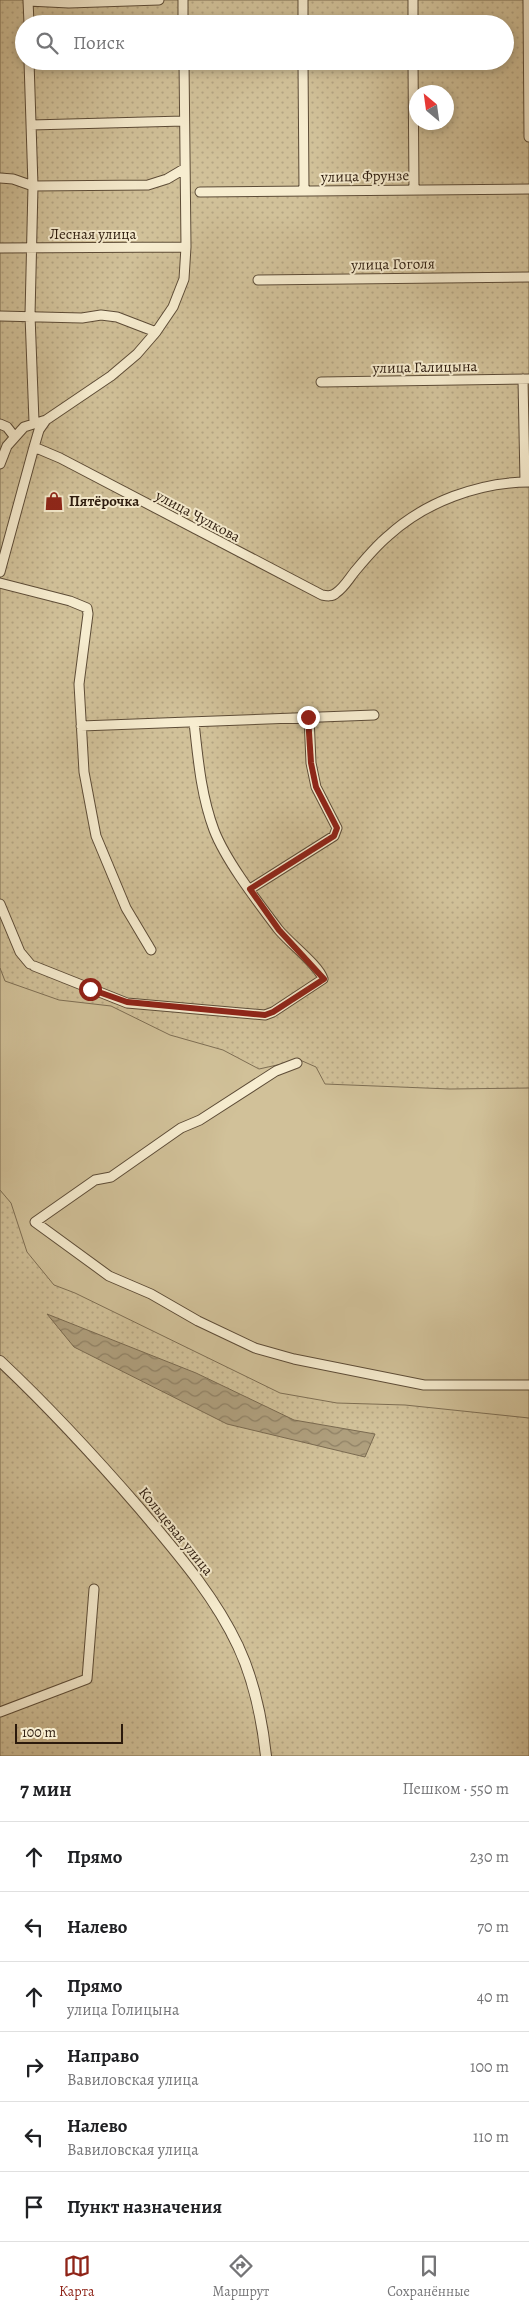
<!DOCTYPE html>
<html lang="ru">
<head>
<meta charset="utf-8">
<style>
	:root { --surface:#fff; --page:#f6f6f6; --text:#202124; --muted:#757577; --line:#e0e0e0; --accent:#8f2418 }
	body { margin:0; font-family:Alegreya,serif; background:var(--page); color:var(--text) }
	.compass { position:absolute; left:409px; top:85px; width:45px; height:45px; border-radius:50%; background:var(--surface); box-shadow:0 2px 8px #0003; rotate:331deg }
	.scale { position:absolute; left:15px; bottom:12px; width:108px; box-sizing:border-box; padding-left:5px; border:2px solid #2b1a0d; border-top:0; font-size:14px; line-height:18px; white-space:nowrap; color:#2b1a0d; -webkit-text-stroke:4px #f7edd0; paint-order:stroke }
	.stop { position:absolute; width:15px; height:15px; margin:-11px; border:4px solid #8f2418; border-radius:50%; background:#fff }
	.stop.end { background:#8f2418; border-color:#fff; box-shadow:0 1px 5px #0008 }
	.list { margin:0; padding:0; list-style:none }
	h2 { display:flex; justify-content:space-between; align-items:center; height:65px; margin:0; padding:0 20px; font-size:21px }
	h2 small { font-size:16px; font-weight:400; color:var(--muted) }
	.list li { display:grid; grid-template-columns:32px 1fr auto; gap:15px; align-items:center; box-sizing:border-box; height:70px; padding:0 20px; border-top:1px solid var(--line) }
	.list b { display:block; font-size:19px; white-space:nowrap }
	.list p { margin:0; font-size:16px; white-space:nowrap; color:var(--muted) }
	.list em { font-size:16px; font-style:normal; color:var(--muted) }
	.icon { flex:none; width:28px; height:28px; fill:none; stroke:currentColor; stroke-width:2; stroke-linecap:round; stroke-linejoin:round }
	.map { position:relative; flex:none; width:529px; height:1756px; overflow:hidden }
	.search { position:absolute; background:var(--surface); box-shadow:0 2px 8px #0003; left:15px; right:15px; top:15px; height:55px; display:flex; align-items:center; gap:12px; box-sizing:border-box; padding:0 18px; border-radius:28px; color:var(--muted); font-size:19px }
	.sheet { height:485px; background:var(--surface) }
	nav { display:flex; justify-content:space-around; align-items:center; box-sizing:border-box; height:70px; border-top:1px solid var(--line); background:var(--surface); font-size:14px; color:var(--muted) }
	nav a { display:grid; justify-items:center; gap:2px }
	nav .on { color:var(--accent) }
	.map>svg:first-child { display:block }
	.park { fill:url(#park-dots); stroke:#7e6e53; fill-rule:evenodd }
	.garden { fill:#d1c199; stroke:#7e6e53 }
	.water { fill:url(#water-waves); stroke:#7a6a50 }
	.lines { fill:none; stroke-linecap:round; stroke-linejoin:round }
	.minor-casing { stroke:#5d4c37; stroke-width:11 }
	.tertiary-casing { stroke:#5d4c37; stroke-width:12 }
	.minor { stroke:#f7edd0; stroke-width:9 }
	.tertiary { stroke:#f7edd0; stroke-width:10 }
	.route { stroke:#8f2418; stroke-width:6 }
	.labels { text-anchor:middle; stroke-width:4; stroke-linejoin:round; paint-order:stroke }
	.street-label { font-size:15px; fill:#2b1a0d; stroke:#f7edd0 }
	.poi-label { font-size:15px; font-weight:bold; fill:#2b1a0d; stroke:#f7edd0; text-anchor:start }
</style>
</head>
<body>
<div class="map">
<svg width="529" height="1756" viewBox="0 0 529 1756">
	<defs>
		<pattern id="park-dots" width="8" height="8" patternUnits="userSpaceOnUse" patternTransform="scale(1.25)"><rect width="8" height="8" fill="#d1c199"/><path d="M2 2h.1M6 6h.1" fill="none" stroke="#b4a583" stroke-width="1.8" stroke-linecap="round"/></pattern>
		<pattern id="water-waves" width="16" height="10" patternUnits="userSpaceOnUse" patternTransform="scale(1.25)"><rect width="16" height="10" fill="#af9f7d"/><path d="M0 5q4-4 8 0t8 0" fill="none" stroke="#8f8165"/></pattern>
	</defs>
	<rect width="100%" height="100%" fill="#f3e3b6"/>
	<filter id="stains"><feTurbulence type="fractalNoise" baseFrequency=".004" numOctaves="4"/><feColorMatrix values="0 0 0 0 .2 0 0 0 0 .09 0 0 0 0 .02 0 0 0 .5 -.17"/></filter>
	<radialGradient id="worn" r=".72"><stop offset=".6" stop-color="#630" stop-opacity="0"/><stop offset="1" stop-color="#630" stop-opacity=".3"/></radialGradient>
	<path class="park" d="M0,0H529V1756H0ZM24,24H505V61H24ZM416,92H446V122H416Z"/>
	<path class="garden" d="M0,968L5,981L59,1000L111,1006L170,1035L223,1050L259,1069L300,1060L316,1067L325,1084L450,1089L529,1088V1418L405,1405L337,1403L280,1393L75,1293L54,1285L27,1252L11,1203L0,1190Z"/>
	<path class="water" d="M47,1314L196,1373L294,1420L375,1434L365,1457L227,1424L74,1347Z"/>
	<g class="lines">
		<g class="minor-casing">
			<path id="minor" d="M28,0L29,24
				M183,0V24
				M303,0V24
				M413,0V24
				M528,0L529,137
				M28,1L69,3L159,0
				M29,61L33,186L30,315L34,422
				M162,61L184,65
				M303,61L304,191
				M413,61L414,190
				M29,63L92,61
				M31,125L184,121
				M0,178L13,179L33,186L148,185L167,179L184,169
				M200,192L529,189
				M0,248L186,247
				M258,280L529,277
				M0,316L82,318L101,315L117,317L156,332
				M523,379L525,482
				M321,382L529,379
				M0,424L7,427L14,436
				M34,447L60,458L322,595C327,596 332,597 336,593C344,588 350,577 356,570C366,558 376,546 388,536C425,502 479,482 529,482
				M0,464L7,446L24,427L46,420L111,376L137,354L156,332L173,307L184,279L186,247L184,61
				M0,572L34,447L39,430L46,420
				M0,583L70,601L87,608L88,614L79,684L84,772L96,836L126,908L151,950
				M81,726L374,715
				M250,889L334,836L337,828L316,787L311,763L309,717
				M0,904L20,952L30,964
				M34,966L127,1003L265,1015L273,1012L323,979C319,965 288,942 278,929C257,901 226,861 214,830C201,795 198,759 194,722
				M297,1063L276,1071L200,1120L181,1128L111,1177L95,1180L35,1222L109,1276L151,1294L198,1321L255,1348L294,1359L424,1385H529
				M0,1712L87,1679L94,1589"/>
		</g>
		<g class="tertiary-casing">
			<path id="tertiary" d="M0,1361C50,1408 96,1458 141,1510C177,1553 214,1595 238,1646C254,1680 262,1719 266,1756"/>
		</g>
		<use href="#minor" class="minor"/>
		<use href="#tertiary" class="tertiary"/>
	</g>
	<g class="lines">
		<path class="route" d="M90,989L127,1002L265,1015L273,1012L324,979L279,930L250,889L334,836L337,828L316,787L311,763L308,717"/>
	</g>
	<defs>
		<g id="shop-bare" transform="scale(1.5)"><path d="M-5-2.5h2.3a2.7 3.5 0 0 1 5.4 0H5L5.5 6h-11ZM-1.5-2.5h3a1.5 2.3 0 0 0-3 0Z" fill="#8f2418" stroke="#f7edd0" stroke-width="2.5" paint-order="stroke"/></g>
	</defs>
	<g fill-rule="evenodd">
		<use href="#shop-bare" x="54" y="501"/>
	</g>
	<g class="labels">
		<g class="street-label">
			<text transform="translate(365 176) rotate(-1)" y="5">улица Фрунзе</text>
			<text x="93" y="239">Лесная улица</text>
			<text transform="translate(393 264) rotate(-1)" y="5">улица Гоголя</text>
			<text transform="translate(425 367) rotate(-1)" y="5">улица Галицына</text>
			<text transform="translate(198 516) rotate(28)" y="5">улица Чулкова</text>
			<text transform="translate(176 1531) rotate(51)" y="5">Кольцевая улица</text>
		</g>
		<g class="poi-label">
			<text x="69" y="506">Пятёрочка</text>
		</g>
	</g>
	<rect width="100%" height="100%" filter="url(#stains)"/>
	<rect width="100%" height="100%" fill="url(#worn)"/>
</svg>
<svg class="compass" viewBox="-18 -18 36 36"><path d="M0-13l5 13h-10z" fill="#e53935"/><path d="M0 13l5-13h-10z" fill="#757577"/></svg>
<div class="scale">100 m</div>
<div class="stop" style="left:90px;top:989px"></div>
<div class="stop end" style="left:308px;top:717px"></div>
<div class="search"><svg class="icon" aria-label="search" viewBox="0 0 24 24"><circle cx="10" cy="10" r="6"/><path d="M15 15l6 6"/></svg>Поиск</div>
</div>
<section class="sheet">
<h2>7 мин<small>Пешком · 550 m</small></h2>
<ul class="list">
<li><svg class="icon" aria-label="ahead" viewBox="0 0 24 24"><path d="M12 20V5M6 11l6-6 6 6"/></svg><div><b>Прямо</b></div><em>230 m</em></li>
<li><svg class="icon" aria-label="left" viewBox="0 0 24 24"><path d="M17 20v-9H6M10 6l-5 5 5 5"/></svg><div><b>Налево</b></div><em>70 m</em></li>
<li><svg class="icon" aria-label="ahead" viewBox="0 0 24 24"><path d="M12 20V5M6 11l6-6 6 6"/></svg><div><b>Прямо</b><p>улица Голицына</p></div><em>40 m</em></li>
<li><svg class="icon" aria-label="right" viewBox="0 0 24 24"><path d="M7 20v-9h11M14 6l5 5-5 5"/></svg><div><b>Направо</b><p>Вавиловская улица</p></div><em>100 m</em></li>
<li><svg class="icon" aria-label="left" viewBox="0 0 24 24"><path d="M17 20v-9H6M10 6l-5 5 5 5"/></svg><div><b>Налево</b><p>Вавиловская улица</p></div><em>110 m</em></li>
<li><svg class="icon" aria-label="arrive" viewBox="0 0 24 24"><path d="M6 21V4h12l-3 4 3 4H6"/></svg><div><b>Пункт назначения</b></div></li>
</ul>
</section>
<nav>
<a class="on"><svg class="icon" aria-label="map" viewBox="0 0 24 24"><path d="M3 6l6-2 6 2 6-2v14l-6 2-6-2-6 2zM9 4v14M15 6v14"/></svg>Карта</a>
<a><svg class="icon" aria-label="directions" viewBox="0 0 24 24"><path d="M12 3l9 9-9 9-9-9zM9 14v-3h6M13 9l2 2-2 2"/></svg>Маршрут</a>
<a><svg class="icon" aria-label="saved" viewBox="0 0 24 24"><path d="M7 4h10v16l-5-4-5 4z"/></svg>Сохранённые</a>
</nav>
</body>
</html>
